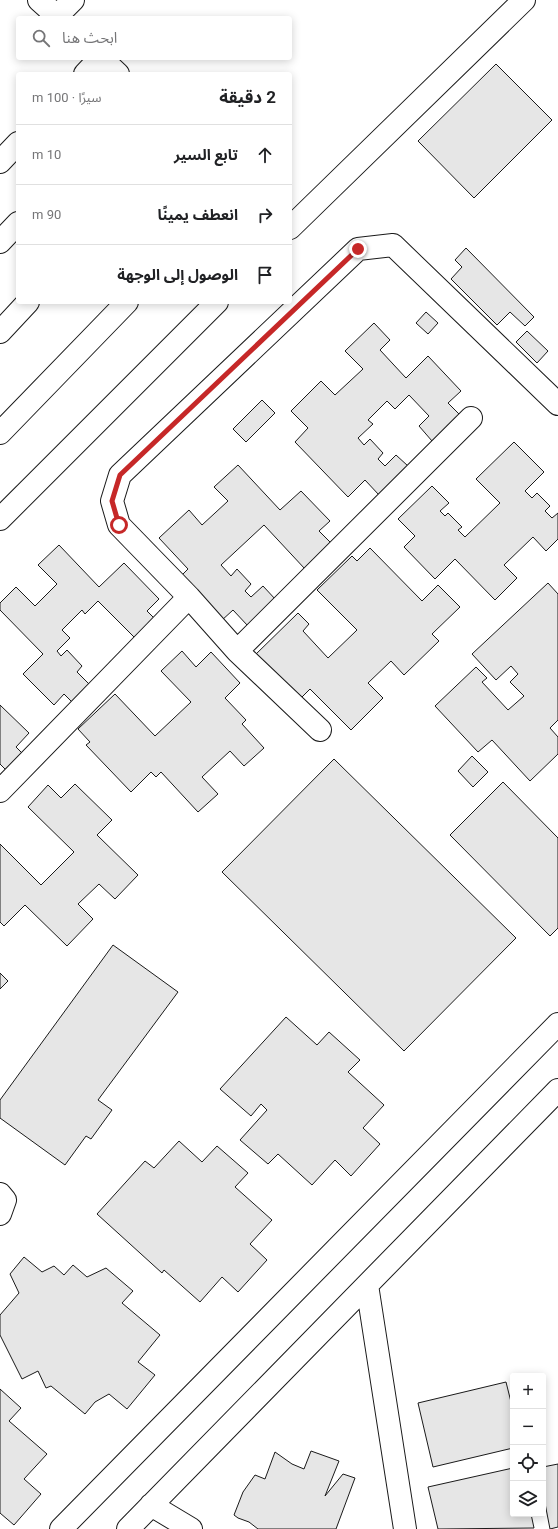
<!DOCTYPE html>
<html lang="ar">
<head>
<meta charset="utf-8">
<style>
	:root { --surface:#fff; --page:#f6f6f6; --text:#202124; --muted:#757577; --line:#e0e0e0 }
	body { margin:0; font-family:Roboto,"Noto Sans Arabic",sans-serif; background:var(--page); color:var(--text); direction:rtl }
	.controls { position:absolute; right:12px; bottom:12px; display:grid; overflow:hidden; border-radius:4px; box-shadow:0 2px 10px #0003 }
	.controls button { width:36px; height:36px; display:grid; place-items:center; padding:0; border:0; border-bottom:1px solid var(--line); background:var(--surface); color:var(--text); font:20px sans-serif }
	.stop { position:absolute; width:12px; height:12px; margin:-9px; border:3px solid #c62828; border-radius:50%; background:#fff }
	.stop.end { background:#c62828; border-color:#fff; box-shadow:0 1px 4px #0008 }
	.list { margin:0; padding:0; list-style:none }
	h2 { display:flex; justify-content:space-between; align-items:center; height:52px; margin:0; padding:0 16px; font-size:17px }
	h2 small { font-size:13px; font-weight:400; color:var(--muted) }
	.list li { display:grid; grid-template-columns:26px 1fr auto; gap:12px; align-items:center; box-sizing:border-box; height:60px; padding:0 16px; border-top:1px solid var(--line) }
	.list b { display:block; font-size:15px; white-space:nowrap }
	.list em { font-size:13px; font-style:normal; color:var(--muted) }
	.icon { flex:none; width:22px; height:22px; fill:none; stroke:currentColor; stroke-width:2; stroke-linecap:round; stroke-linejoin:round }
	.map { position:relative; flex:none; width:558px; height:1529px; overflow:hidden; direction:ltr }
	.search { position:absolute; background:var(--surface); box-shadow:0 2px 10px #0003; left:16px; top:16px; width:276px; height:44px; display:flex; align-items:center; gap:10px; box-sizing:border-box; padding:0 14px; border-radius:4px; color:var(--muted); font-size:15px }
	.panel { position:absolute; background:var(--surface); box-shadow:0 2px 10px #0003; left:16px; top:72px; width:276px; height:232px; border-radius:4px; direction:rtl }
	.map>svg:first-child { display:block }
	.building { fill:#e6e6e6; stroke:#1a1a1a }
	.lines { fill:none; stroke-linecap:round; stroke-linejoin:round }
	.minor-casing { stroke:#1a1a1a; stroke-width:24 }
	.minor { stroke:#fff; stroke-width:22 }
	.route { stroke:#c62828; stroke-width:5 }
</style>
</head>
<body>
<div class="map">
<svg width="558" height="1529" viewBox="0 0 558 1529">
	<rect width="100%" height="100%" fill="#fff"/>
	<path class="building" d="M496,64L552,120L474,198L418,141Z
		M466,248L534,317L525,326L510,312L497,325L451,279L462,267L455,260Z
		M426,312L438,323L428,334L416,323Z
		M374,323L390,340L380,350L406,378L428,356L461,391L448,403L459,414L432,441L419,426L429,416L409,395L395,409L387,401L368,420L373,424L358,438L364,445L370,439L383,453L378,459L385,466L396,455L408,466L379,495L365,480L348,497L295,442L308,428L291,411L321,381L335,395L363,369L345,351Z
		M527,331L548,351L537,363L516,342Z
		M262,400L275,413L246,442L233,429Z
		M514,442L544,472L525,491L532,498L537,493L550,506L545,511L552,518L558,513V539L546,551L533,537L504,565L517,578L495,600L455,559L435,579L404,547L415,536L398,519L432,486L449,503L440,511L445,516L448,513L462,527L458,530L465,537L500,503L476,479Z
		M238,465L280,510L301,491L330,521L319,531L332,544L305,569L264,525L221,565L231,576L237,569L251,584L245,591L251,597L263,586L276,600L248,626L233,610L221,621L180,577L188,569L159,538L189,510L202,525L228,501L214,487Z
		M59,545L99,587L124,563L159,599L147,611L159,623L139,642L98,601L85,614L82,610L62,630L70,638L57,651L61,656L67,650L82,666L77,672L94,689L76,706L64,694L54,705L23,674L43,654L0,610V603L16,587L35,606L57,584L38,565Z
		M370,548L422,601L438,585L460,607L432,634L439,641L404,675L391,661L368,683L383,698L351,730L310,689L298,701L254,656L298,613L309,624L303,631L328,658L357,630L317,590L352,556L357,561Z
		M548,583L558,594V720L550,728L558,737V754L530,781L492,740L478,752L435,706L476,667L487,678L482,682L508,710L524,696L510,682L518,674L511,666L496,680L472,654Z
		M182,651L196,667L211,652L240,683L225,698L246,720L242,724L264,748L244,766L230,751L202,777L218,794L198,812L161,772L156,777L151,772L131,792L86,745L90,742L78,729L115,694L155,736L191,702L161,671Z
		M0,705L29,733L16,747L27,758L11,775L0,764Z
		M472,756L488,772L473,787L458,771Z
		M334,759L516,938L404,1051L222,872Z
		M503,782L558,838V928L550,936L450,835Z
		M75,784L112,820L97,835L138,875L115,899L99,884L78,904L93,919L67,946L25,905L4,926L0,922V844L41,885L74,852L28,807L48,785L61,798Z
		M113,945L178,992L98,1100L112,1110L91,1139L86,1136L65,1165L0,1118V1100Z
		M0,973L8,981L0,989Z
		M286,1017L317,1045L329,1032L360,1060L348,1072L384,1105L363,1128L380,1144L351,1176L335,1160L312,1185L278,1154L268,1164L240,1140L267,1110L261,1104L251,1116L220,1089Z
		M179,1141L202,1162L217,1146L248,1173L235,1187L272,1220L250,1244L267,1260L238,1292L222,1277L200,1302L164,1270L162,1273L97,1214L145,1161L154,1168Z
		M24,1257L42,1272L54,1266L64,1275L73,1265L87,1277L106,1268L133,1291L122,1303L160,1335L138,1362L155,1375L127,1409L109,1394L95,1402L85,1414L51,1386L46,1388L38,1371L22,1379L0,1335V1315L19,1293L10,1274Z
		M506,1382L513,1410V1448L433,1467L418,1403Z
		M0,1389L21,1408L9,1421L47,1454L24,1479L41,1494L14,1525L0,1513Z
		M311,1451L339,1461L325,1496L343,1474L355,1478L336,1529H258L249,1522L238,1518L234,1515L243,1492L255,1475L265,1479L275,1452L292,1464L304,1469Z
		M558,1464V1527L550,1529L543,1493V1467Z
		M513,1468V1514H531L534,1528L438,1529L428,1487Z"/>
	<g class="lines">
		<g class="minor-casing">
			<path id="minor" d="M39,0L59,18
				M57,16L73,0
				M101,58L118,74
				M85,74L100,58
				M0,162L18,143
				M290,228L524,0
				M0,242L18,223
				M0,332L28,302
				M0,433L127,302
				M0,519L217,302
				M237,651L471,418
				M320,730L237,651L189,597L119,525L112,501L120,475L358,249L393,245L558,404
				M0,791L189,597
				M0,1194L5,1200L0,1214
				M367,1285L405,1529
				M151,1505L191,1529
				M61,1529L558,1024
				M128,1529L558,1090"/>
		</g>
		<use href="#minor" class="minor"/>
	</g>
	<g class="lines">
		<path class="route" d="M119,525L112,501L120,475L358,249"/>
	</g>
</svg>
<div class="controls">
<button>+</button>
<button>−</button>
<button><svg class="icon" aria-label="locate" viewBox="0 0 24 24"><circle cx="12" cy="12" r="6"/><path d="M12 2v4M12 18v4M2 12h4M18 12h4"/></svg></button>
<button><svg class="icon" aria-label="layers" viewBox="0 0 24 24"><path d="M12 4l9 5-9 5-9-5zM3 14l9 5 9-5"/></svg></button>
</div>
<div class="stop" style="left:119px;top:525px"></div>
<div class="stop end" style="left:358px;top:249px"></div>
<div class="search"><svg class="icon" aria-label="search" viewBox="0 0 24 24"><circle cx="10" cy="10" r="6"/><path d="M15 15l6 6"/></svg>ابحث هنا</div>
<section class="panel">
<h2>2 دقيقة<small>سيرًا · 100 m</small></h2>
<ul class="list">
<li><svg class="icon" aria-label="ahead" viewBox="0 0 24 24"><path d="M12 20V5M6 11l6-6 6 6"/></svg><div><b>تابع السير</b></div><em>10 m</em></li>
<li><svg class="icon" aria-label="right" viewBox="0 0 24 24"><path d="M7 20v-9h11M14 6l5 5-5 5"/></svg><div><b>انعطف يمينًا</b></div><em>90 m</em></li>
<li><svg class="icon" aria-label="arrive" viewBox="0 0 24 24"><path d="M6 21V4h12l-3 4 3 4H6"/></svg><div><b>الوصول إلى الوجهة</b></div></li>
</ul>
</section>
</div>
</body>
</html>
